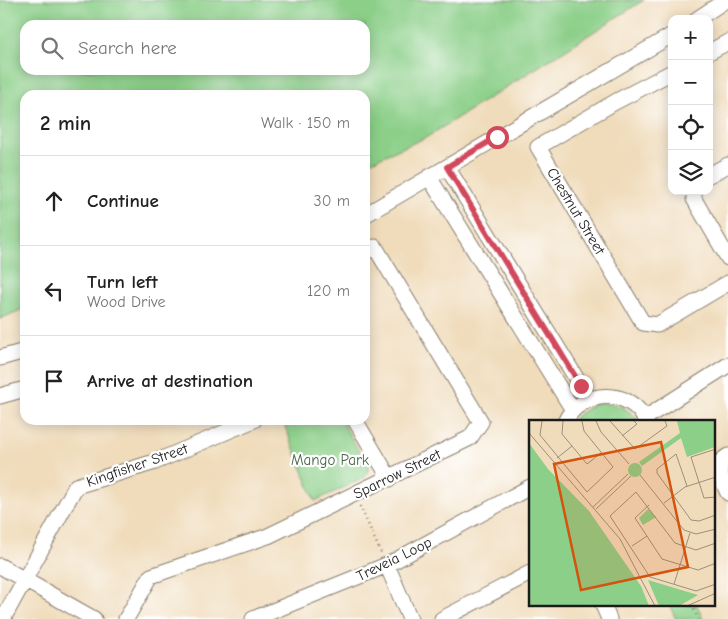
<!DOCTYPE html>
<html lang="en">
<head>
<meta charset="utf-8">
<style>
	:root { --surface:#fff; --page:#f2f2f2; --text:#222; --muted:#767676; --line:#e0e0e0 }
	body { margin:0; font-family:"Comic Neue",sans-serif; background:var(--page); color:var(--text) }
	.controls { position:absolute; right:15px; top:15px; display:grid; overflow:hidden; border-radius:10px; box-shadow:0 2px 12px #0003 }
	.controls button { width:45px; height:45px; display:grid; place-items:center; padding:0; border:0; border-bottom:1px solid var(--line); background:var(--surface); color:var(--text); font:25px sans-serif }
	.stop { position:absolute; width:15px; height:15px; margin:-11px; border:4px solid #d1495b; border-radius:50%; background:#fff }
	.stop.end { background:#d1495b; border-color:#fff; box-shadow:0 1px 5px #0008 }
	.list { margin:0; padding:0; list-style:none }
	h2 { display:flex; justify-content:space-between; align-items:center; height:65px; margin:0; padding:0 20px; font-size:21px }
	h2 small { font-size:16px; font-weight:400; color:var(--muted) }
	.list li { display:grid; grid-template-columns:32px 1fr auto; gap:15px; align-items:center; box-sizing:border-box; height:90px; padding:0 20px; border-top:1px solid var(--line) }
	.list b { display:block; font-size:19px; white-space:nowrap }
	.list p { margin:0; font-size:16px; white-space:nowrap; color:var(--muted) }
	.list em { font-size:16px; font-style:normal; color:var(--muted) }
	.icon { flex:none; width:28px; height:28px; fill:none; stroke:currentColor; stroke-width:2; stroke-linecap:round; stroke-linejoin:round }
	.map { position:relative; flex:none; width:728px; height:619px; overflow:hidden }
	.search { position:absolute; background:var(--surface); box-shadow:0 2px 12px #0003; left:20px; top:20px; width:350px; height:55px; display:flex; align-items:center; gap:12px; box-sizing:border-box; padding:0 18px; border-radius:15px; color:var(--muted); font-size:19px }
	.panel { position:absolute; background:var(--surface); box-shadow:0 2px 12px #0003; left:20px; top:90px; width:350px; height:335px; border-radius:15px }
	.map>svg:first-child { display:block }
	.green { fill:#8bcf88; stroke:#547652; fill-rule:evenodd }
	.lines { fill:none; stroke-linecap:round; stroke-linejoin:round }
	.minor-casing { stroke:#867c6c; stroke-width:17 }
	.path { stroke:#867c6c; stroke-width:2.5; stroke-dasharray:1 4; stroke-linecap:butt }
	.minor { stroke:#fff; stroke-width:15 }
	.route { stroke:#d1495b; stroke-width:6 }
	.labels { text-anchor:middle; stroke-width:4.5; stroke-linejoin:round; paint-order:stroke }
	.street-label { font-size:15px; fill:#1c1c1c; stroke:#fff }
	.park-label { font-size:15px; fill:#486447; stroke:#fff }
	.inset-road { fill:none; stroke:#9b8f7b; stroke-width:1 }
	.view { fill:#d4530e; fill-opacity:0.15; stroke:#d4530e; stroke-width:2.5 }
	.inset-edge { fill:none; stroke:#1c1c1c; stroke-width:2.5 }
</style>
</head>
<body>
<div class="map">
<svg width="728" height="619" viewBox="0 0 728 619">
	<rect width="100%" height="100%" fill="#fff"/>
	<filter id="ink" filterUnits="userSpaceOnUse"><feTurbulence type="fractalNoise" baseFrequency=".02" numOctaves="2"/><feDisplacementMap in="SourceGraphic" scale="10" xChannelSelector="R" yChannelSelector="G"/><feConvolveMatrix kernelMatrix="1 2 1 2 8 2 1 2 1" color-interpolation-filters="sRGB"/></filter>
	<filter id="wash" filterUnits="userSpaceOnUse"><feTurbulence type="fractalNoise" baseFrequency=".0096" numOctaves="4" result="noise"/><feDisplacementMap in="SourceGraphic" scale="20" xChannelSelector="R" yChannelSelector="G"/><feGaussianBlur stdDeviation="1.12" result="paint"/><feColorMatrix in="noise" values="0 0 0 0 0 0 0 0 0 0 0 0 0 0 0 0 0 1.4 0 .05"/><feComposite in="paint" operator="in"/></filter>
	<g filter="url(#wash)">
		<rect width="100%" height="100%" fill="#f0dcbb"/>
		<path class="green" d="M0,0H644L427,137L365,164V95H25V308L0,319ZM25,25H365V70H25Z
			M596,403C617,404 624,404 639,422H572L576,416Z
			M292,420H341L369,468L364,478L315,501L284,424Z
			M669,605H697L703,619H676Z"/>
	</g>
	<g filter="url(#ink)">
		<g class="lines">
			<g class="minor-casing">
				<path id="minor" d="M697,19L726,0
					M709,52L728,42
					M672,72L615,102L538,147L643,323L657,325L728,283
					M447,167L589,399
					M709,175L728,165
					M429,177L573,410
					M694,191V199L728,258
					M365,215L672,35
					M0,358L25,351
					M0,396L25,389
					M645,418L728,365
					M355,420L390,479
					M565,422C580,389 632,387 646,422
					M728,456C713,464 723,482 728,493
					M387,565L410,619
					M0,566L94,619
					M603,605L609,619
					M3,619L76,486L155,462L254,420
					M126,619L151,576L268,536L470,438L481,422L375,247L365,252
					M253,619L387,565L530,487
					M442,619L530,573"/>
			</g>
			<path class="path" d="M360,506L381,553
				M692,605L698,619"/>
			<use href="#minor" class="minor"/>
		</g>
	</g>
	<g class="lines" filter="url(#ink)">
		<path class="route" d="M497,137L447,167L581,386"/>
	</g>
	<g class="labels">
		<g class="street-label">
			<text transform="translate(576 211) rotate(59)" y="5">Chestnut Street</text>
			<text transform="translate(137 465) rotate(-19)" y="5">Kingfisher Street</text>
			<text transform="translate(397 474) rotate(-26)" y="5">Sparrow Street</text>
			<text transform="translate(394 559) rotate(-26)" y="5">Treveia Loop</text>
		</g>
		<g class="park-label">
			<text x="330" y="465">Mango Park</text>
		</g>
	</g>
	<g transform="translate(529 420)">
		<rect width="186" height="186" fill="#f0dcbb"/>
		<path d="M148,1H186V27L158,37L152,18L113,46L110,42L151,13ZM0,23L19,49L60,91L112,166L120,186H0ZM99 50a7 7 0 1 1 14 0a7 7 0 1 1-14 0ZM119,89L127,97L114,105L110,98ZM119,160L169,175L150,186H130Z" fill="#8bcf88"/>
		<path class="inset-road" d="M13,1L11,15L58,72L84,47L55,11L53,1M34,1L33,14L58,44L72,33M67,1L72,12L100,44M81,1L106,29L138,6L136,1M0,13L91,119L126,186M93,16L108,4L105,1M187,29L162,37L175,78L187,77M28,38L43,26M111,55L155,110L167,114L187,109M158,66L147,34L128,49V53L162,100L170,101L187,95M135,83L156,67L187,57M120,85L106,98L133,139L169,150L187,143M64,87L99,54M67,89L102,56M187,123L167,130L146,123L107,72L81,96L121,157L167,171L187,164M103,126L118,116M145,164L161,113M158,186L187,173"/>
		<path class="view" d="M132,22L159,147L52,170L25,44Z"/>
		<rect width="186" height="186" class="inset-edge"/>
	</g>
</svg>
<div class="controls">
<button>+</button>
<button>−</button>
<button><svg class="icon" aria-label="locate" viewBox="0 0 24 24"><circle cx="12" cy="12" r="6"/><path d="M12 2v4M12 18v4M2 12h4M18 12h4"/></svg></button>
<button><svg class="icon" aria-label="layers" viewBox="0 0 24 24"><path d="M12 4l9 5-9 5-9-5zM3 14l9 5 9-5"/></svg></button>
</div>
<div class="stop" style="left:497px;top:137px"></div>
<div class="stop end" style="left:581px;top:386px"></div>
<div class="search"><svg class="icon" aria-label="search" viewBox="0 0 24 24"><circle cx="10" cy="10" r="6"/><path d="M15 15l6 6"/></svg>Search here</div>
<section class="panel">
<h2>2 min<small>Walk · 150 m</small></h2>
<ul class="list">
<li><svg class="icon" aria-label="ahead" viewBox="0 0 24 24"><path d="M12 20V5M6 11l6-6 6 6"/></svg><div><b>Continue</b></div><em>30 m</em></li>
<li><svg class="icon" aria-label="left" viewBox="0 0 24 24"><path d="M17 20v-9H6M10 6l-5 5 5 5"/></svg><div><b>Turn left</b><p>Wood Drive</p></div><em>120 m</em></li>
<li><svg class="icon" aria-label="arrive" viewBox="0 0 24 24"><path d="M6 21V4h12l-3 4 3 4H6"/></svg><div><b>Arrive at destination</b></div></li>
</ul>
</section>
</div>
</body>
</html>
